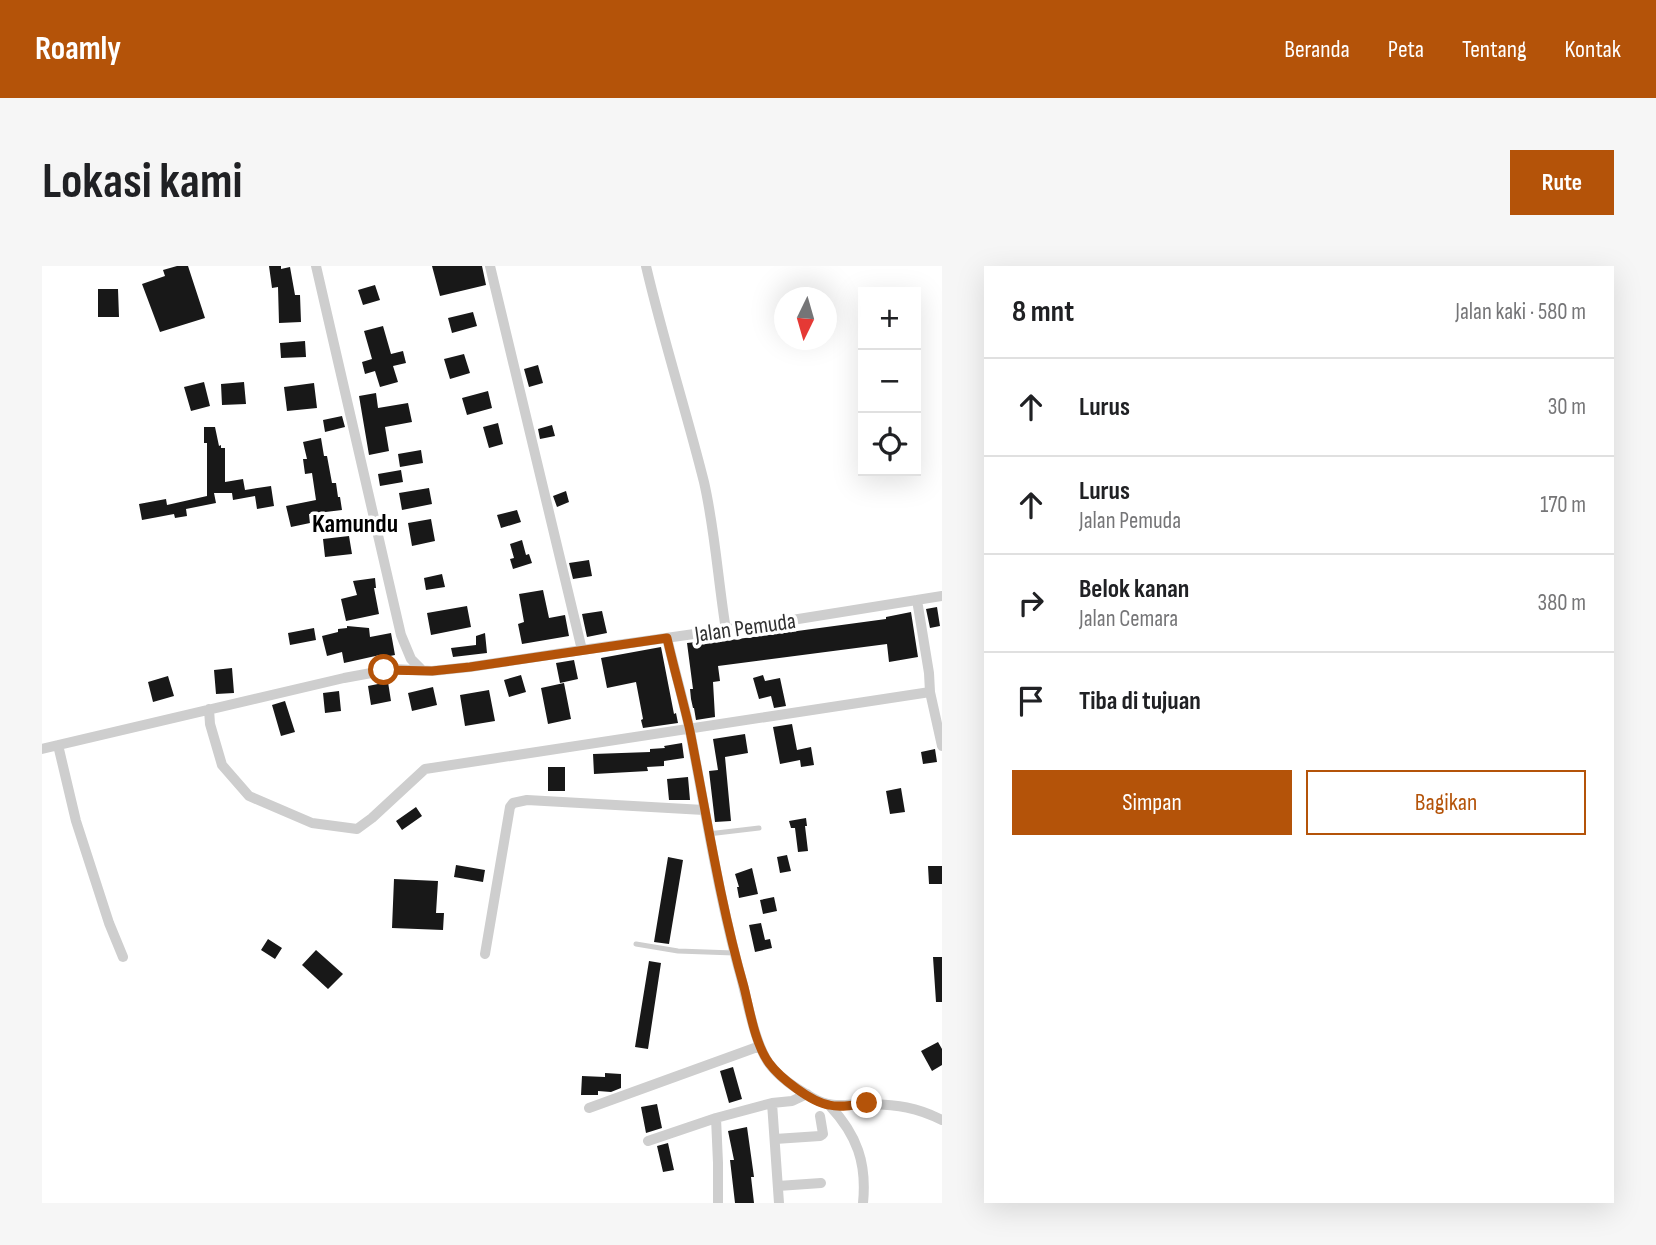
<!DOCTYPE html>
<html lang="id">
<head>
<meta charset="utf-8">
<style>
	:root { --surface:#fff; --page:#f6f6f6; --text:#202124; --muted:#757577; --line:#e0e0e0; --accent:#b45309 }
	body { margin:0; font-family:"Sofia Sans Condensed",sans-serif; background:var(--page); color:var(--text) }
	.controls { position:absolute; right:21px; top:21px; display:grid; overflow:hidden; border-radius:0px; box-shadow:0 7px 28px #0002 }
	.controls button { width:63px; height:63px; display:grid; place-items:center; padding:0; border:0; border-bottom:2px solid var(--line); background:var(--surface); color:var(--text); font:35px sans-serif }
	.compass { position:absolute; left:732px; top:21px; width:63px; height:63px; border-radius:50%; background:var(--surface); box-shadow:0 7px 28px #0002; rotate:185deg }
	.stop { position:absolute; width:21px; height:21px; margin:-16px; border:5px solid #b45309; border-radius:50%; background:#fff }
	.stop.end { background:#b45309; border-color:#fff; box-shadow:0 2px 7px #0008 }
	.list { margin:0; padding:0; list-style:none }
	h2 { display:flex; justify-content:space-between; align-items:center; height:91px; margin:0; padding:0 28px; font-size:30px }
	h2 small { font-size:23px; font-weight:400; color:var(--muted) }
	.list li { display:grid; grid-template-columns:46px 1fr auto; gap:21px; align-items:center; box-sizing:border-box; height:98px; padding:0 28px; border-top:2px solid var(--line) }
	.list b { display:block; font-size:26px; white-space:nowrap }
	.list p { margin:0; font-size:23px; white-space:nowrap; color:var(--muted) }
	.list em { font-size:23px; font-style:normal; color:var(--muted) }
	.actions { display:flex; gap:14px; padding:21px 28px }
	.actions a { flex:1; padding:16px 0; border:2px solid var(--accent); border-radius:0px; text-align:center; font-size:24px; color:var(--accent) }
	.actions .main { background:var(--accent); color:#fff }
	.icon { flex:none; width:38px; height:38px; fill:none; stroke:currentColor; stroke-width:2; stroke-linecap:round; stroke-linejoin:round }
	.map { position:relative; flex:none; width:900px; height:937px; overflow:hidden; border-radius:0px }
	header { display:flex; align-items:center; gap:42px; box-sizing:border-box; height:98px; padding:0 35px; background:var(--accent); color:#fff }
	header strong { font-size:33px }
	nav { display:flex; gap:38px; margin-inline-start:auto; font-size:24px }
	.intro { display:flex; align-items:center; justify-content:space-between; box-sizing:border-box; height:168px; padding:0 42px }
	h1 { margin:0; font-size:49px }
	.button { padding:18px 32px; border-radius:0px; background:var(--accent); color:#fff; font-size:24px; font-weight:700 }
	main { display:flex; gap:42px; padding:0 42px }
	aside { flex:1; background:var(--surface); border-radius:0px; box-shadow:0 7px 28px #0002 }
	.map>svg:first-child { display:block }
	.building { fill:#181818 }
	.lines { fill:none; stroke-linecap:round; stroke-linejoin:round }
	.lane { stroke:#cecece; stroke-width:5 }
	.street { stroke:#cecece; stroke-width:10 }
	.route { stroke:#b45309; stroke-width:9 }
	.labels { text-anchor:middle; stroke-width:7; stroke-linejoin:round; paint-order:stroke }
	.street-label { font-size:23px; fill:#313131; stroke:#fff }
	.quarter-label { font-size:26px; font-weight:bold; fill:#000; stroke:#fff }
</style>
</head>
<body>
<header>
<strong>Roamly</strong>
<nav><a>Beranda</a><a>Peta</a><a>Tentang</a><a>Kontak</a></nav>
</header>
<div class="intro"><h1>Lokasi kami</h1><a class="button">Rute</a></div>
<main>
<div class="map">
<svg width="900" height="937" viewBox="0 0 900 937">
	<rect width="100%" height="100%" fill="#fff"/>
	<path class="building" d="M135,0H146L163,52L118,66L100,18L123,10L121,4Z
		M227,0H239V3L248,1L253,29H258L259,56L237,57L236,21L230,22Z
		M390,0H440L444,19L398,30Z
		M333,19L338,34L321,39L316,24Z
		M56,23H76L77,51H56Z
		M431,46L435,60L410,67L406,52Z
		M341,60L349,88L361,85L364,97L351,100L356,116L338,121L333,105L323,108L320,96L330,93L322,65Z
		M263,75L264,91L239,92L238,77Z
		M422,88L428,107L408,113L402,93Z
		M496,99L501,117L487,121L482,103Z
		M162,116L168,140L149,145L142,121Z
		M202,116L204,138L180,139L179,118Z
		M272,117L275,142L245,145L242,121Z
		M446,125L450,142L425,149L420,132Z
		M334,127L336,142L366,137L370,156L343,161L347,185L327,189L317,130Z
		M300,150L303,161L283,166L281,154Z
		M456,157L461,178L447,182L441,161Z
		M510,159L513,170L498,173L496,163Z
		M162,161H173L177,180L179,179V182H183V216L201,213L203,224L229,220L232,240L215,243L213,230L191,234L190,227H172L174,237L144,243L145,250L133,252L132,248L100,254L97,238L124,233L125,239L165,230V177H162Z
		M279,172L282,190H285L290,217H294L296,231H298L300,244L267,248L268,257L249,261L244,240L274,234L270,207L263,208L261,193H265L261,176Z
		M379,184L381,197L358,201L356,188Z
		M359,204L361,216L338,220L336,208Z
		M387,222L390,238L360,244L357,227Z
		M524,225L527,236L515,241L511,230Z
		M475,244L479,256L459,262L455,249Z
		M389,253L393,275L370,280L366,257Z
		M307,270L310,288L283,291L281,273Z
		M480,274L484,289L487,288L490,297L471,303L468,293L472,292L468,278Z
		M547,294L550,310L531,313L527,297Z
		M400,308L403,321L384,324L382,312Z
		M333,312L334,322H332L337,348L304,355L299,333L315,329L311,315Z
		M501,324L507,352L523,349L527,370L480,378L476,358L482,356L477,328Z
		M425,340L429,361L389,369L385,347Z
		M895,341L898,360L888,362L884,343Z
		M560,345L565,367L545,371L540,348Z
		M869,346L876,391L847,396L845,378L676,400L678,415L671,416L673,451L654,454L652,442H651L649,433L648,423H651L645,377L673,374V376L844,353V351Z
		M305,360L327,362L328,371L349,367L353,389L338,392V389L302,397L300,386L285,390L280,370L296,366V363L305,362Z
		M272,362L274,374L248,379L246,367Z
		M443,367L445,387L411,391L409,382L434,379V370Z
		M619,381L632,448L634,447L636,457L601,462L599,454L601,453L594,416L565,422L559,392Z
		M532,394L536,413L518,417L514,397Z
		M190,402L192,427L174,428L172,404Z
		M479,409L484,426L467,431L462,414Z
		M721,409L723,415L738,412L744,440L732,442L729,430L717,433L711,412Z
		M126,410L132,430L111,436L106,416Z
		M346,416L349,435L329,439L326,420Z
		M522,417L529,453L506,458L499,422Z
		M391,421L395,439L370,445L366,427Z
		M447,424L453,455L423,460L418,429Z
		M297,425L299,445L283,447L281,427Z
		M243,435L253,466L239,470L230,439Z
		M750,458L755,484L769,481L772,499L759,501L758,494L738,498L731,461Z
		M703,468L706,487L683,491L689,555L673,556L667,505L676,504L671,473Z
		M640,477L642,492L622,495V500L605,501L606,505L552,508L551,488L608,486V483L623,482L622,480Z
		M893,483L895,496L881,498L879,486Z
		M506,501H523V525H506Z
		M646,511L648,534H627L625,513Z
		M859,522L863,546L848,548L844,525Z
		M374,541L380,550L360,564L354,555Z
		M764,552L765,560H763L766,585L756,586L753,562H749L747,555Z
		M745,589L749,605L738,607L735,591Z
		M626,591L641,594L627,678L612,676Z
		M414,599L443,604L441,616L412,611Z
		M886,600H900V618H887Z
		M710,602L716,628L697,632L695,621H697L693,608Z
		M352,613L396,615L394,647H402L401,664L350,662Z
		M732,631L735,645L721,648L718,634Z
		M719,657L723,674L728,673L730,682L713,686L707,659Z
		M226,673L240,682L233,693L219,684Z
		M274,684L301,708L286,723L260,699Z
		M891,691H900V736H894Z
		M607,695L619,697L606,783L593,781Z
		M896,776L900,783V799L890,805L879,785Z
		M691,801L700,833L687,837L678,805Z
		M563,807L579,808V822L569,826L556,825V829H539L540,810L563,811Z
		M615,838L620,862L604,867L599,841Z
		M705,861L712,911H709L712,937H693L688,894H692L686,865Z
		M626,877L632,904L621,906L615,880Z"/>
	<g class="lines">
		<path class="lane" d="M666,568L717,562
			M594,678L636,685L692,687"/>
		<path class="street" d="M274,0L359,369L369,393L380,404
			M448,0L540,384
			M604,0C621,73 644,144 662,216C673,264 676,315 684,364
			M875,334L887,407L888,426L900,480
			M625,372C632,402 641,433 648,465C664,548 677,633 700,715C706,739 713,776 726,796C737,812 755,823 771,832C791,844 807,837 828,838C856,839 874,841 900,854
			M167,443L168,458L180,499L207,530L270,557L315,563L330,552L383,503L888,426
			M16,479L34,555L67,657L81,691
			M0,483L302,412L351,403L390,405L428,401L540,384L750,354L900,330
			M443,688L468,541L471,537L485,534L662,544
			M730,837L737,937
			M788,840C815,869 825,897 821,937
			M547,842L718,780
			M674,852L676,897V937
			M733,873L778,870L781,868L778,850
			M606,875L674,852L730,837L750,835L765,828
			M736,920L779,917"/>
	</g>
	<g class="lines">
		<path class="route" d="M342,404L390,405L428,401L625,372C632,403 641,434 648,465C665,551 678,637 702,721C708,745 713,778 727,797C738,812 769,836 787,839C799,842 813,839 825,837"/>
	</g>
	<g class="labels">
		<g class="street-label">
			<text transform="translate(703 361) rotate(-8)" y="8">Jalan Pemuda</text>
		</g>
		<g class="quarter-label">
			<text x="313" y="266">Kamundu</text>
		</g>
	</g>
</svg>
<div class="controls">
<button>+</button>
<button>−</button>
<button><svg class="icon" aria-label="locate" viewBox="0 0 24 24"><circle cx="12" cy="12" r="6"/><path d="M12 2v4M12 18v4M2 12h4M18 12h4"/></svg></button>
</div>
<svg class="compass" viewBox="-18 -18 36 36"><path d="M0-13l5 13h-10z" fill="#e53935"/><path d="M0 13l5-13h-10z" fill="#757577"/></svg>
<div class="stop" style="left:342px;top:404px"></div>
<div class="stop end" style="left:825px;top:837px"></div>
</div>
<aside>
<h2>8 mnt<small>Jalan kaki · 580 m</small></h2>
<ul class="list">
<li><svg class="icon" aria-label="ahead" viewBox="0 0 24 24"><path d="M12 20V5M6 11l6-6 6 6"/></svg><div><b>Lurus</b></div><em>30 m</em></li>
<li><svg class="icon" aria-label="ahead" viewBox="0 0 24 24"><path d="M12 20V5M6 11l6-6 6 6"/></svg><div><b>Lurus</b><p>Jalan Pemuda</p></div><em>170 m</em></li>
<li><svg class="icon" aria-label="right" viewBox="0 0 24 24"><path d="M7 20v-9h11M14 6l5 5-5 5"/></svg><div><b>Belok kanan</b><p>Jalan Cemara</p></div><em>380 m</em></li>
<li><svg class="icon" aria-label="arrive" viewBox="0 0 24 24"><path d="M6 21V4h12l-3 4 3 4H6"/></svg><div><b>Tiba di tujuan</b></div></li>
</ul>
<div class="actions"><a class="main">Simpan</a><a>Bagikan</a></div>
</aside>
</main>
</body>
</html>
